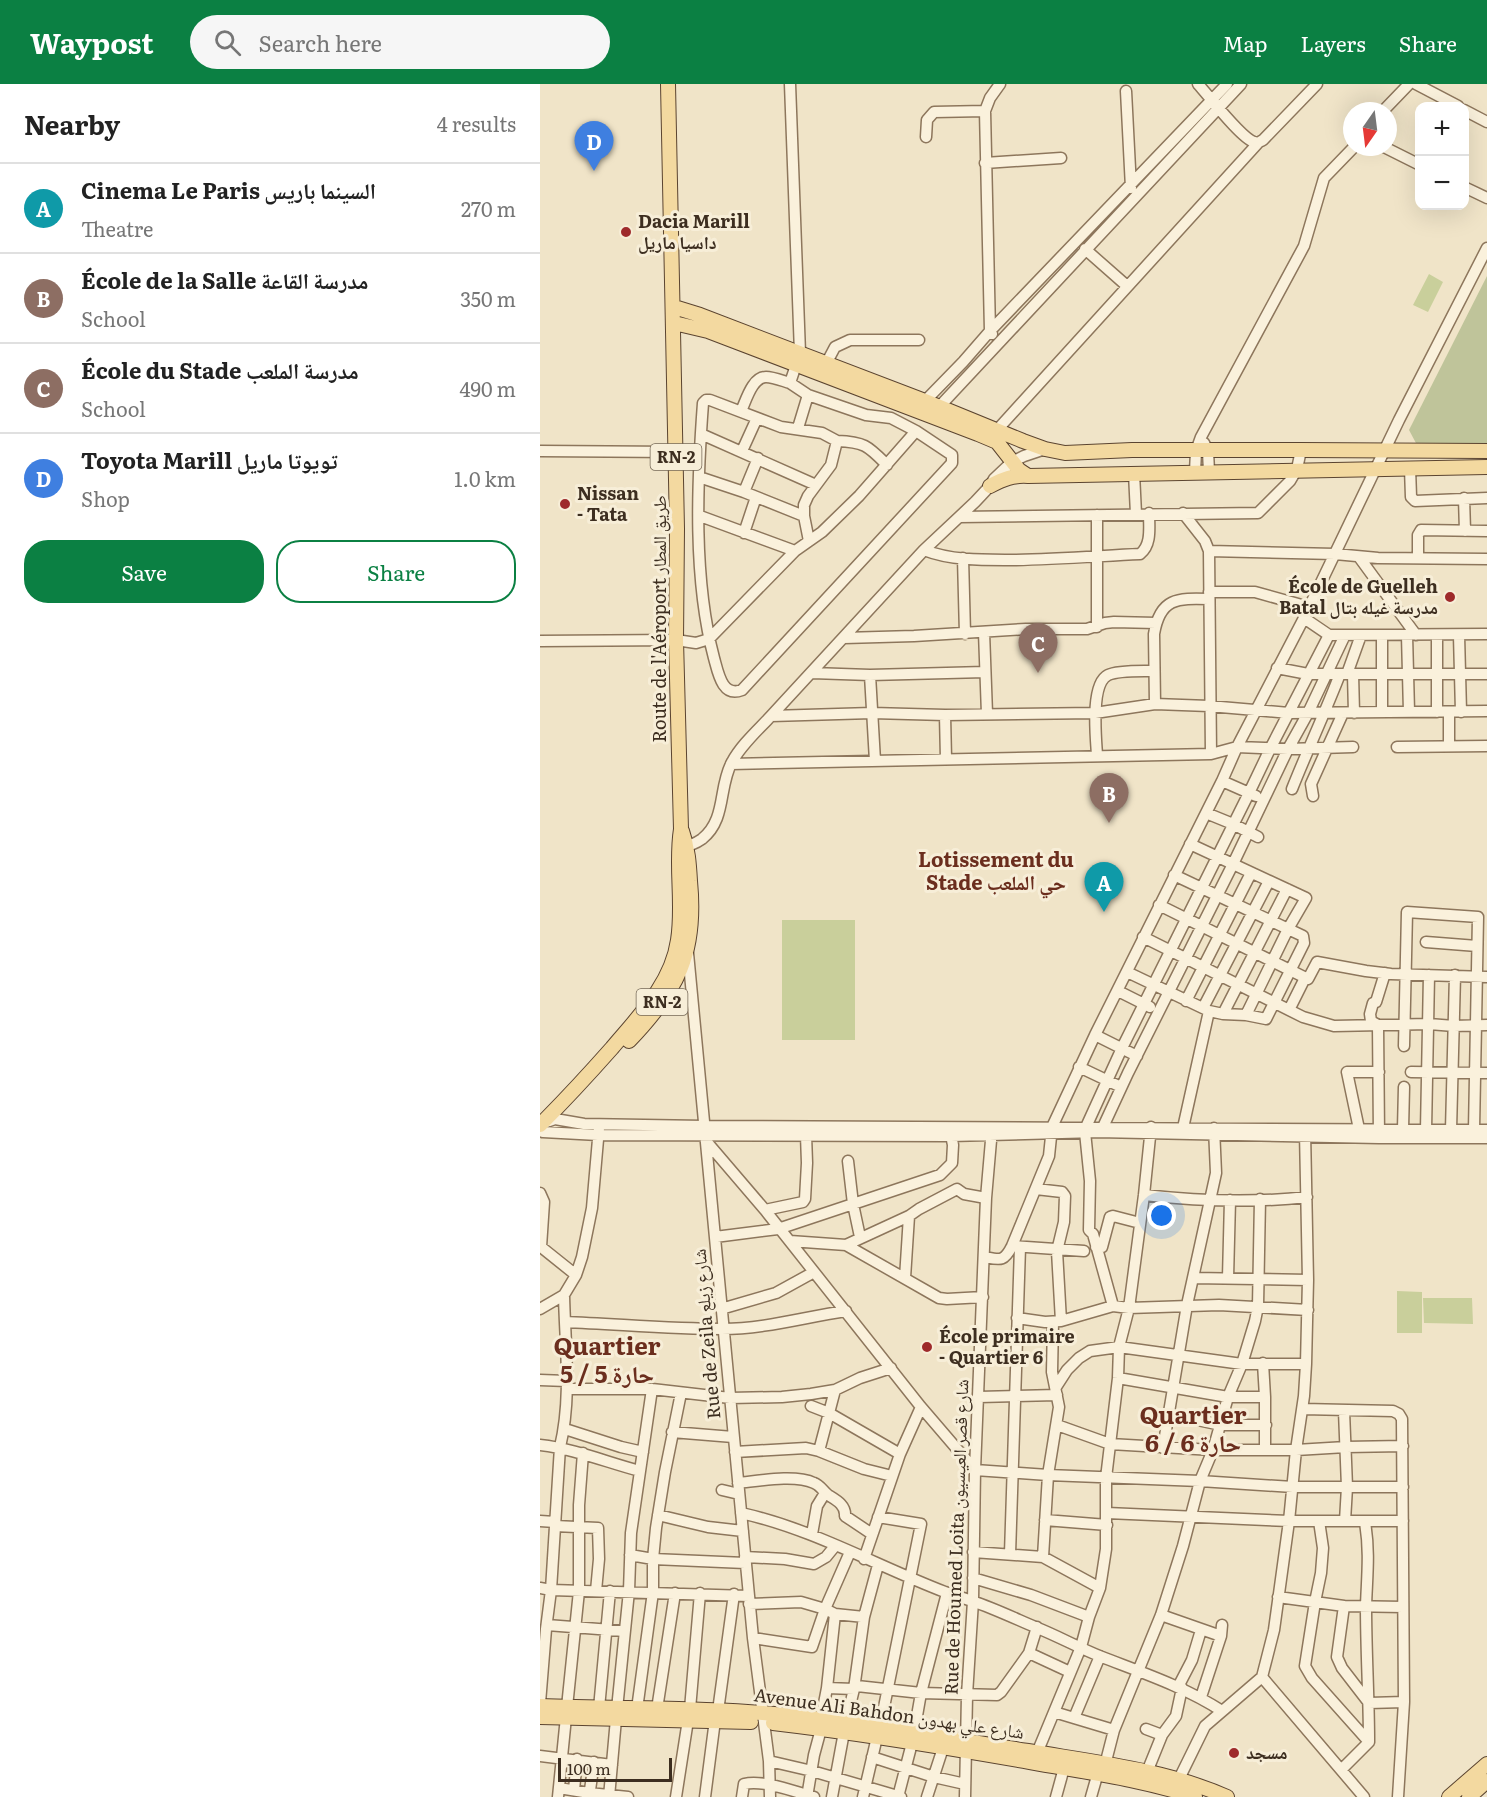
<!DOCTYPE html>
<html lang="en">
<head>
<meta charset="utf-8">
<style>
	:root { --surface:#fff; --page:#f6f6f6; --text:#222; --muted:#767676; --line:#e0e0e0; --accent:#0b8043 }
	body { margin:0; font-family:Literata,"Noto Naskh Arabic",serif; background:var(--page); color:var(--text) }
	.controls { position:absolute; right:18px; top:18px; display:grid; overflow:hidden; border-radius:12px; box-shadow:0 6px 24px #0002 }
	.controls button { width:54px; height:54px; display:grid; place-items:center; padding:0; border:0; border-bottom:2px solid var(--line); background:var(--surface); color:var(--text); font:30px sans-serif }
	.compass { position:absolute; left:803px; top:18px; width:54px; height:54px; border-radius:50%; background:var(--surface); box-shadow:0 6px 24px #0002; rotate:194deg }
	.scale { position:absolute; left:18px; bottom:15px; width:114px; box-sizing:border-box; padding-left:6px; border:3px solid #3d2e20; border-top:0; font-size:16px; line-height:21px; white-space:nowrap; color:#3d2e20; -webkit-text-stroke:4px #f7eed8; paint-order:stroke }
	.you { position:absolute; left:622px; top:1132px; width:21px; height:21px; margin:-15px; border:4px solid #fff; border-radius:50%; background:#1a73e8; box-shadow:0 0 0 9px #1a73e833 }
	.badge { display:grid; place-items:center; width:39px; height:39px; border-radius:50%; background:var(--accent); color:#fff; font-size:20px; font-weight:700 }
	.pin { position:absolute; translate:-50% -50px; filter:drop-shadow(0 2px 3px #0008) }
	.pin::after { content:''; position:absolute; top:32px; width:21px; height:18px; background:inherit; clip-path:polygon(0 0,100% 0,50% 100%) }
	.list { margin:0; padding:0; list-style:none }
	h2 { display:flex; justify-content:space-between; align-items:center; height:78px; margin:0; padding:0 24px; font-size:26px }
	h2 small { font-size:20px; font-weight:400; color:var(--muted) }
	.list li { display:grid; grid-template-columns:39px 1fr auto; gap:18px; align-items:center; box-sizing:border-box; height:90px; padding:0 24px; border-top:2px solid var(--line) }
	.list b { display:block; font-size:22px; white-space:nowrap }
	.list p { margin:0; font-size:20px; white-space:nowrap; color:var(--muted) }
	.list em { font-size:20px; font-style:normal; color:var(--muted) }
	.actions { display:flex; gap:12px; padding:18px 24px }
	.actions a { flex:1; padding:14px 0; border:2px solid var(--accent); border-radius:24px; text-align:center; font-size:21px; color:var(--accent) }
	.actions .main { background:var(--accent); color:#fff }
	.icon { flex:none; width:33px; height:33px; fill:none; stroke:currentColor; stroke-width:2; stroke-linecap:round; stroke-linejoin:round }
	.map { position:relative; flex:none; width:947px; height:1713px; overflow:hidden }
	header { display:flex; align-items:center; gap:36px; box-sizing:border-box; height:84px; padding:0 30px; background:var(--accent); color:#fff }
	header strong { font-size:28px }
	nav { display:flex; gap:33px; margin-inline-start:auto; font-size:21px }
	.search { width:420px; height:54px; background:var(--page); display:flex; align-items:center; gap:15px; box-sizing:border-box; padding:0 21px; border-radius:33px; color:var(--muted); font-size:22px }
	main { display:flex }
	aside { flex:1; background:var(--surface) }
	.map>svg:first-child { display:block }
	.green { fill:#c9cf9b }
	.cemetery { fill:#bfc49a }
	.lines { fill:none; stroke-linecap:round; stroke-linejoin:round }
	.minor-casing { stroke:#8d765c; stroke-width:13 }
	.major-casing { stroke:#5b4430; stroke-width:16 }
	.minor { stroke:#faf1dc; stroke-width:10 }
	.major { stroke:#f3d9a0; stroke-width:14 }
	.poi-dot { fill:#9e2a2b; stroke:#f7eed8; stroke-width:2 }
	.labels { text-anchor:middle; stroke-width:6; stroke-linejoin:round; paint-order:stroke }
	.shield { fill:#f7eed8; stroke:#756857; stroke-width:1.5 }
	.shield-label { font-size:16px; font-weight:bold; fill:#3d2e20 }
	.poi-label { font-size:18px; font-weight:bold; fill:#3d2e20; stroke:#f7eed8; text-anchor:start }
	.street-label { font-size:18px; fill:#3d2e20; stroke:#f7eed8 }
	.neighbourhood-label { font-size:20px; font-weight:bold; fill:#6b2e1e; stroke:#f7eed8 }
	.district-label { font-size:24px; font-weight:bold; fill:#6b2e1e; stroke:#f7eed8 }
</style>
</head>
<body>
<header>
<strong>Waypost</strong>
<div class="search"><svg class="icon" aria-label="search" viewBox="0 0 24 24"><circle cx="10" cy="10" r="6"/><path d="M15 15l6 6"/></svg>Search here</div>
<nav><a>Map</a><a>Layers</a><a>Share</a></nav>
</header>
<main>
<aside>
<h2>Nearby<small>4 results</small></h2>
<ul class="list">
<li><span class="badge" style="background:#0f9aa8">A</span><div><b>Cinema Le Paris السينما باريس</b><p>Theatre</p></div><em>270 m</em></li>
<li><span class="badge" style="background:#8d6e63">B</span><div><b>École de la Salle مدرسة القاعة</b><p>School</p></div><em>350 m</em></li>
<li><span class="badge" style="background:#8d6e63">C</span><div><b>École du Stade مدرسة الملعب</b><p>School</p></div><em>490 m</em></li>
<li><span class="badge" style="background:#3f7fe0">D</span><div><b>Toyota Marill تويوتا ماريل</b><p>Shop</p></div><em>1.0 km</em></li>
</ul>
<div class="actions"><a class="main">Save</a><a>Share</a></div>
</aside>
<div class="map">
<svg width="947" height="1713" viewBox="0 0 947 1713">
	<rect width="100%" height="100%" fill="#f0e4c8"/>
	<path class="green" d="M889,190L903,198L888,228L873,221Z
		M242,836H315V956H242Z
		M857,1207L882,1208V1249H857Z
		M883,1214H932L933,1240L884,1239Z"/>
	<path class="cemetery" d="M947,192V361H877L869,346Z"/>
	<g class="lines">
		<g class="minor-casing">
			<path id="minor" d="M250,0L260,269L250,299L268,311L258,344
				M658,0C669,12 701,54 714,58C719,59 719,58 723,56L777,0
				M876,0L918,22
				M586,7L591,104
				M924,26L947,38
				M843,27L869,0
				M386,53L387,36L394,28L445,27
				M844,63L880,81
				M445,79L521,74
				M924,103L947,114
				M545,165L587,202
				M452,250L450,247L445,27L450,14L460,0
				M286,280L295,263L310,256H379
				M385,323V317L423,278L450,247L687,0
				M393,326L399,323L701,0
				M201,327C206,317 212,293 226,293C233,293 243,297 250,299
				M457,346L719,58
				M161,350L276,401
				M297,357C325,358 328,362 347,381
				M664,359L668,367L669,388
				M0,367L136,368
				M202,367L217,334
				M870,384L871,413L875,417L947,414
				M655,388L656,367L661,353L764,162L784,94L814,63
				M594,389L596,430
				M159,393L204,408L264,432
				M204,408L218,374
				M924,414L925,447
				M643,429L665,457L669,467L671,670
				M160,432L255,467
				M419,433L718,429L750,397L757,385L761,366
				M204,449L216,413
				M269,457L264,432V421L268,412L291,381L297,357L282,349L241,343L170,316H166L163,319C157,400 153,495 174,574C178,588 182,614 202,606L412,379V371L376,347
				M384,466C412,477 445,476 475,476C517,475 559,472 600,470C612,461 609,443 609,429
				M669,467L795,470L838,474L947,475
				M819,473L876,551
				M423,474L425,550
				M878,474V451L881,446L947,447
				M669,508H715L769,523
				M764,534L789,551L947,550
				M557,543V431
				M444,548L447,630
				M842,551V628
				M867,551L869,628
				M897,551V628
				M919,551L921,628
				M304,554L374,552L486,545H547L565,539L574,538L616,539
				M0,557L136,556L156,559L169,555L255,467L282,448L319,412L376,347L351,334L326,331L268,311
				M737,584L768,590H947
				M272,589L330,591L445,588
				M807,590L821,551
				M813,590L814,629
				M330,591L335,677
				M615,620L614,550C620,514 637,514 669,515
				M405,631L406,675
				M231,632L332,629L405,631L555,629L615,620L669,622L749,629L947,627
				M909,662V628
				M857,663L947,662
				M557,671C556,654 550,600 568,591C578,586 602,587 614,587
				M191,680L671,670L697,663L748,665L813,663
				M682,697L716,712
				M752,705C767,667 785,629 800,590
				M773,712L771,700L803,629
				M666,729L693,740L718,753
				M650,760L766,814L748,845L706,931
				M141,763C150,762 155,760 162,755C187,735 178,703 192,678C201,661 218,646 231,632L384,466L435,418L450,402L454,395L472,378L484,372L505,365
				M619,821L768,895L777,878L826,887L851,890L947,893
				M603,853L763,933L794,942L889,940L914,942L947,941
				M886,858L937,862
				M148,869L213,1554L229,1677L230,1713
				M587,888L669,927L683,930L706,931L726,935L764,859L763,852L634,791
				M578,907L610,923
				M646,917L711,789
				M663,924L729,797
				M749,926L765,894
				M683,930L747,805
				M555,951L597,972
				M864,962L867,828L938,833L934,1046
				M539,983L581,1003
				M871,988L947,989
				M546,1043L582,964L709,709L730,665L789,551
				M643,1044L669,927
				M819,1045L807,988H839
				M863,1045L864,1003
				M886,1046L889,891
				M911,1046L915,891
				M947,1046L164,1042L44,1040L15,1035L1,1040L3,1048L58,1051L411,1052L558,1048L839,1054H947
				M559,1047L563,1043L588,989L693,780L748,665L768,629L805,551
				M545,1048L550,1097L549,1146L553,1150L573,1222
				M839,1052L838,941L831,937L830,930L833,919L836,918L845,889
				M166,1057L225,1126L381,1323L435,1386L508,1391L660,1397L753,1403H863
				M308,1077L313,1120L320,1153
				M496,1105L522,1108L525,1112L524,1138L517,1167L521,1237
				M0,1109L4,1118L1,1163L36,1191
				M604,1111C658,1117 714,1119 767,1113
				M225,1126L263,1118L265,1115L267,1079L266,1051
				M175,1153L238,1145L400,1091L412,1079L413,1061L410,1046
				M250,1157L306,1161L399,1214L407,1215L443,1213
				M306,1161L369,1132L379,1125L417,1105L424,1110L446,1114
				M473,1162L544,1167
				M556,1163H562L570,1133L573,1132L600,1139
				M445,1173C460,1176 464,1178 472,1162L509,1072L512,1043L555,951L682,697L697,663L764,534L859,336L947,164
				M365,1194L369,1132
				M653,1194L768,1196
				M688,1194L690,1116
				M0,1225L24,1211L36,1191L42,1173L52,1124L59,1044
				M181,1225L236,1209L274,1188
				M477,1234L505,1238L521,1237L573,1222L589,1224L679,1221L768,1226
				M25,1238C77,1240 130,1245 182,1245C224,1245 265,1233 306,1227
				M723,1279L725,1313V1366
				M578,1294L688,1313H725
				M0,1296L27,1297
				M516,1303L527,1286L539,1274L550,1267L579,1263L702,1280H766
				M27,1305H112L190,1314L242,1313L271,1310L295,1306L320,1294L351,1284
				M439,1313L517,1311
				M271,1322L289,1329L360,1370
				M763,1325L853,1327L859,1330L862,1335L864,1618L858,1713
				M804,1327L807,1403L805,1437
				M629,1330L681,1341H726
				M517,1341L570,1360L673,1366H756L806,1363L863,1362
				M25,1345L81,1363L103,1368
				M132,1348L193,1353
				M0,1361C35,1365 66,1378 100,1387
				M623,1364L647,1221L676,1089L674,1044
				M279,1367L295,1306
				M195,1368L266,1364L279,1367L324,1385L352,1392
				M198,1399C218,1397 255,1390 274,1399C280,1401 283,1407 288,1411C296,1416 306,1421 305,1432L332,1450
				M182,1406L199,1410
				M201,1429C273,1445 337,1482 405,1508C414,1511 423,1514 432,1517C453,1524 474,1534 495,1543C518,1552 539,1564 562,1573C603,1589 645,1603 682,1627
				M567,1429L749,1437H863
				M118,1431L168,1443L203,1447
				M338,1433L381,1440L340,1643
				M505,1436L567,1441
				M0,1437L15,1438
				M779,1437L783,1464L781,1489L775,1518L765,1582L772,1594L829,1658
				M15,1442L58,1444L59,1475L56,1507
				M272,1450L277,1422L285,1409
				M433,1468L503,1473L560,1504
				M470,1470L480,1163
				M90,1471L113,1475L205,1479
				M205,1473L245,1475L274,1480L286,1473L295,1462
				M503,1473L508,1391L519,1323L512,1288L513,1238
				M324,1475L360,1370L381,1323
				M433,1494L491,1511L549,1533
				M0,1504L11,1506L209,1512
				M738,1513L804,1522L863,1523
				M209,1520L261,1518L285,1525L272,1563L213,1554
				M804,1522L797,1573L802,1584L829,1619L864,1618
				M295,1530L324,1533
				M621,1531L681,1552
				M7,1541L84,1547
				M489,1569L530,1588
				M722,1593L824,1713
				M638,1603L652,1576L661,1546
				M287,1604L314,1605L317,1602L381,1609L457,1611L461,1608L489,1569L497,1543
				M661,1613L681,1552L682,1541
				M0,1619L6,1545L11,1506L20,1363C32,1313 25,1261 24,1211
				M27,1623L39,1507V1421L43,1369
				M59,1624L70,1507
				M77,1625L89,1507L91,1449L112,1305
				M97,1625L113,1508V1475L116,1444L125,1388L141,1309
				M117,1625L135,1509
				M150,1625L160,1509
				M178,1627L194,1510
				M514,1628L574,1646
				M534,1634L560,1572
				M281,1635L287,1604L295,1530L285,1525L310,1468
				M306,1638L314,1605L324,1533L338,1481
				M606,1645L622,1651
				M374,1649L381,1609L407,1509
				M497,1669L541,1563L549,1533L560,1504L566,1465V1394L578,1294L579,1263L589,1224L604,1111L611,1043
				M0,1672L72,1681
				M332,1673L394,1693L425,1700
				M229,1677L272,1687L361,1713
				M565,1681L574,1646L621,1531L643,1462L660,1397L673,1366L688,1313L702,1280L715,1237L718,1222L720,1115
				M801,1686L829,1658C829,1613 826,1568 826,1522C827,1492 830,1469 825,1438
				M607,1688L622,1651L636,1632L642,1604
				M639,1695L665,1642L722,1593L734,1546L749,1437L756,1366L764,1312L766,1280L768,1196L765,1048
				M19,1704L49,1709L88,1713
				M34,1706L37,1675
				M18,1713L26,1633
				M49,1713L54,1678
				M69,1713L76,1635
				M136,1713L148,1636
				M165,1713L175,1636
				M202,1713L204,1700C223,1695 255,1708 274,1713
				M267,1713L274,1671L281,1645
				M292,1713L304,1648
				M323,1713L337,1653
				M358,1713L372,1659
				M387,1713L403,1664
				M425,1713L427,1611L433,1517L435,1386L446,1114L452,1045
				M516,1713L524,1684
				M551,1713L559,1685"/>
		</g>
		<g class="major-casing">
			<path id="major" d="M134,223L160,231L385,317L483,357L505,365L525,369L592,366H761L947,367
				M134,239L168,247L438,350L457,358L479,386L488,392L947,383
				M450,402C463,395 473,391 488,392
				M89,957C138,906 157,869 150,797C149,780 148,764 142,747
				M0,1041C25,1016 49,990 72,964C99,932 132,899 138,856C144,819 135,782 141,745L136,556L137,445L128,0
				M0,1622C74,1625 149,1623 223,1629C312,1636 400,1653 488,1667C553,1678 627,1686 687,1713
				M0,1633L211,1638
				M233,1639C319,1649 405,1663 490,1678C545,1688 601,1695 655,1713
				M909,1713L947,1680
				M929,1713L947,1697"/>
		</g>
		<use href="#minor" class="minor"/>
		<use href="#major" class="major"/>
	</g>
	<g class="poi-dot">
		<circle cx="86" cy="148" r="6"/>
		<circle cx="25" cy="420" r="6"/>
		<circle cx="910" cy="513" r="6"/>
		<circle cx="387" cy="1263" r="6"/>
		<circle cx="694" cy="1669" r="6"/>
	</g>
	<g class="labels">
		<g class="shield">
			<rect x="110.5" y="360" width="51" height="26" rx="4.5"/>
			<rect x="96.5" y="905" width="51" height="26" rx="4.5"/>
		</g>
		<g class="shield-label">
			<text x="136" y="379">RN-2</text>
			<text x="122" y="924">RN-2</text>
		</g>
		<g class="poi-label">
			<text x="98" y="144">Dacia Marill<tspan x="98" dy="21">داسيا ماريل</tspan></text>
			<text x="37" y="416">Nissan<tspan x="37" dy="21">- Tata</tspan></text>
			<text x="898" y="509" text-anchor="end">École de Guelleh<tspan x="898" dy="21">Batal مدرسة غيله بتال</tspan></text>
			<text x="399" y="1259">École primaire<tspan x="399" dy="21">- Quartier 6</tspan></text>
			<text x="706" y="1675">مسجد</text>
		</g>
		<g class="street-label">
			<text transform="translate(120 535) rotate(-90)" y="6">Route de l'Aéroport طريق المطار</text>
			<text transform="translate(167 1250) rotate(-95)" y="6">Rue de Zeila شارع زيلع</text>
			<text transform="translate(417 1453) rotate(-88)" y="6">Rue de Houmed Loita شارع قصر العيسيون</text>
			<text transform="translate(349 1630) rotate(8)" y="6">Avenue Ali Bahdon شارع علي بهدون</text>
		</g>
		<g class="neighbourhood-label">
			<text x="456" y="783">Lotissement du<tspan x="456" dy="23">Stade حي الملعب</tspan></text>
		</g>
		<g class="district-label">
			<text x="67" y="1271">Quartier<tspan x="67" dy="28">5 / حارة 5</tspan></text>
			<text x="653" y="1340">Quartier<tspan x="653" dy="28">6 / حارة 6</tspan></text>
		</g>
	</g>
</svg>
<div class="controls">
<button>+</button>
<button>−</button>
</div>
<svg class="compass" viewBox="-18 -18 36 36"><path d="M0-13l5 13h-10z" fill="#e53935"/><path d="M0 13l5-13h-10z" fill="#767676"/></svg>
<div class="scale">100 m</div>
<div class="you"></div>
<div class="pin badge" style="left:564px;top:828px;background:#0f9aa8">A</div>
<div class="pin badge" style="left:569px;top:739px;background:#8d6e63">B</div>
<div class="pin badge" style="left:498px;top:589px;background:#8d6e63">C</div>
<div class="pin badge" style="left:54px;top:87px;background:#3f7fe0">D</div>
</div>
</main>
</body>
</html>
